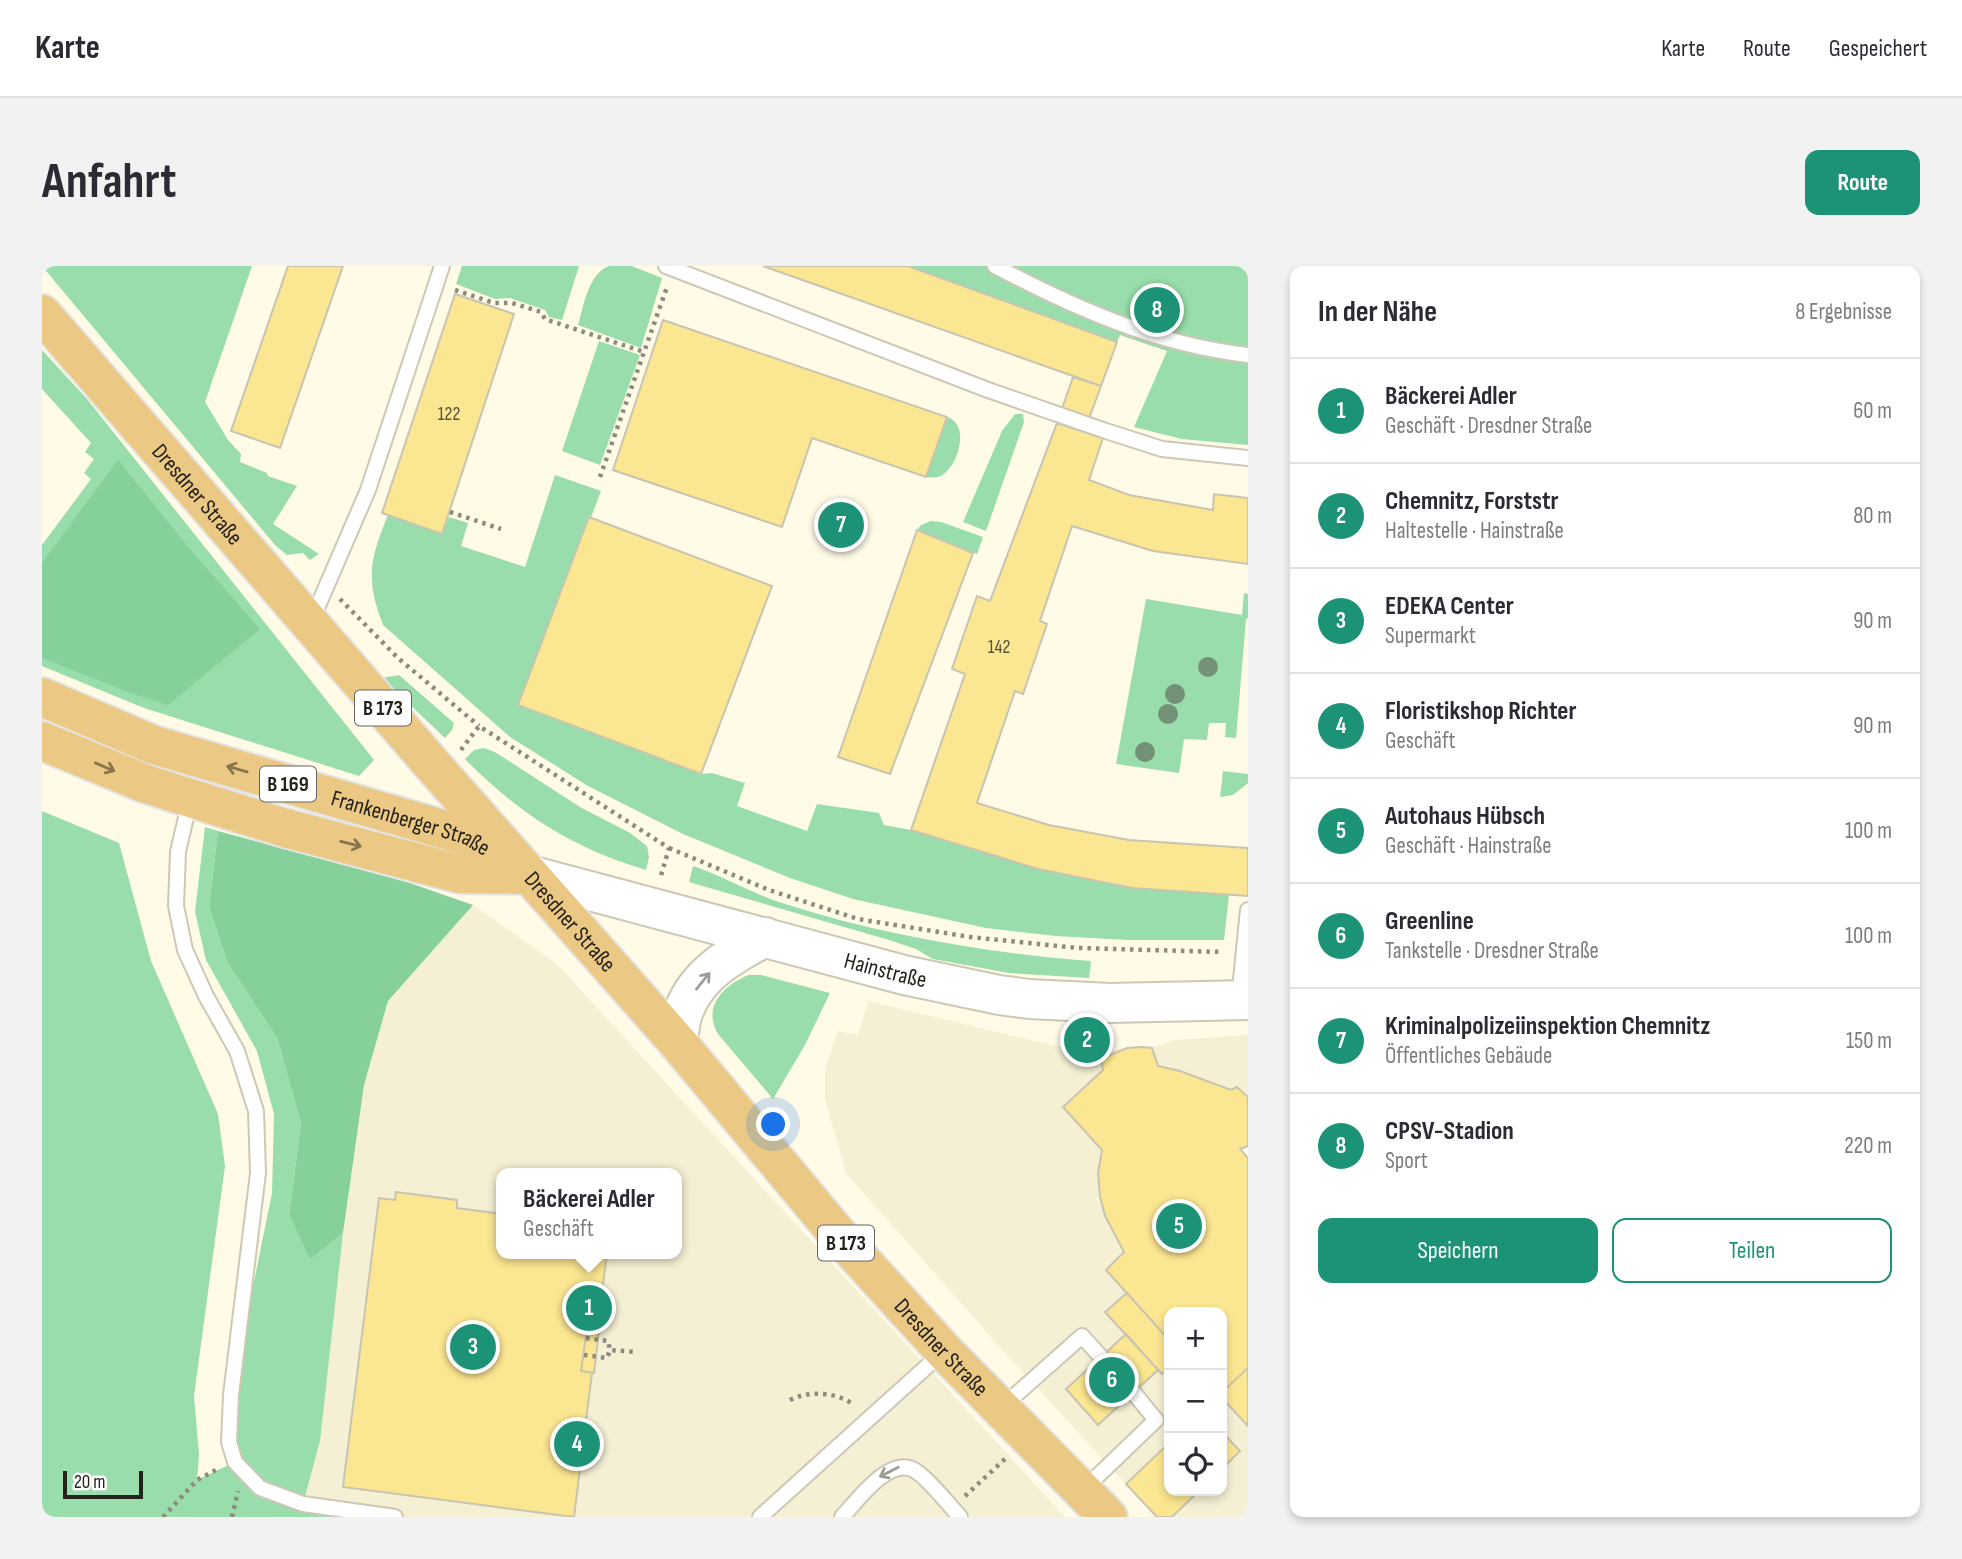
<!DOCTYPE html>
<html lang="de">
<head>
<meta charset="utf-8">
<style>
	:root { --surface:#fff; --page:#f2f2f3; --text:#2b2b33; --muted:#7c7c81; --line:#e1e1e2; --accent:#1c9377 }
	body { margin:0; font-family:"Sofia Sans Condensed",sans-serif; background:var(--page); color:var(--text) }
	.controls { position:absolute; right:21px; bottom:21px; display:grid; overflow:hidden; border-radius:14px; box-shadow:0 4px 10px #0003 }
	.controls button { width:63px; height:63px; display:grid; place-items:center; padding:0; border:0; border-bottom:2px solid var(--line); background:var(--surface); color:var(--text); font:35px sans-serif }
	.scale { position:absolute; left:21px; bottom:18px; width:80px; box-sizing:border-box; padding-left:7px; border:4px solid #24221b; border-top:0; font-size:19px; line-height:24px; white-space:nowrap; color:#24221b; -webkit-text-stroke:5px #fff; paint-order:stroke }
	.you { position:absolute; left:732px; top:859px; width:24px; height:24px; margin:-18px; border:5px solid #fff; border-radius:50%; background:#1a73e8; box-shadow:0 0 0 10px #1a73e833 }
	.badge { display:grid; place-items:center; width:46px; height:46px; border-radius:50%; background:var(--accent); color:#fff; font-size:23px; font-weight:700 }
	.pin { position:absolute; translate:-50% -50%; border:4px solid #fff; box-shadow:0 2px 7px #0006 }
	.popup { position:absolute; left:454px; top:902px; width:186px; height:91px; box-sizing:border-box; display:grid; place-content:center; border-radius:14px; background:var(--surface); filter:drop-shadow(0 2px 5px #0005); font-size:23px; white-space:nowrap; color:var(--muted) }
	.popup b { font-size:26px; color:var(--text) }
	.popup::after { content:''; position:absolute; left:50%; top:100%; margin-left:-14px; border:14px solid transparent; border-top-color:var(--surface) }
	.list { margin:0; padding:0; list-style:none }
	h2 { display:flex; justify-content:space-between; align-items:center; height:91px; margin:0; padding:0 28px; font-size:30px }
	h2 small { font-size:23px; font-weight:400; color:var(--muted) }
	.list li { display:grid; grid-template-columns:46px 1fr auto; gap:21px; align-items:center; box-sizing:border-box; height:105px; padding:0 28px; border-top:2px solid var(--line) }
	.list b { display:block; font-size:26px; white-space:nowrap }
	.list p { margin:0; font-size:23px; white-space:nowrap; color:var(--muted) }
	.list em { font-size:23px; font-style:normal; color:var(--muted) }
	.actions { display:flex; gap:14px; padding:21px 28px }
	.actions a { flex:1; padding:16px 0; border:2px solid var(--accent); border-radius:14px; text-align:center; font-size:24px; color:var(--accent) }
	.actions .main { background:var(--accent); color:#fff }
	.icon { flex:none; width:38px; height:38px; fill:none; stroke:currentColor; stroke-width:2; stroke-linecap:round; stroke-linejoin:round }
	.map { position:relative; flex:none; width:1206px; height:1251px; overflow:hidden; border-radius:14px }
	header { display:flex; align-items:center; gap:42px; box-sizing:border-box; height:98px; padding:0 35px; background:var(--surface); border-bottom:2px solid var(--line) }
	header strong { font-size:33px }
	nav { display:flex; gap:38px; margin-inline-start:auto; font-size:24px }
	.intro { display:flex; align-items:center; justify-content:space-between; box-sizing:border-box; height:168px; padding:0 42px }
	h1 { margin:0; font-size:49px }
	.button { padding:18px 32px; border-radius:14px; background:var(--accent); color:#fff; font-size:24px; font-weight:700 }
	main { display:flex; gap:42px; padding:0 42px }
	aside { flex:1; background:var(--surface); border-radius:14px; box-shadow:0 4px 10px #0003 }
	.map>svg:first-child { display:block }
	.built { fill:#f5efd4; fill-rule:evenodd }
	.green { fill:#98ddab }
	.forest { fill:#86d19b }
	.building { fill:#fbe691; stroke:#c8c4b1; stroke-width:2 }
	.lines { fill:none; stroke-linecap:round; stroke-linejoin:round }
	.lane-casing { stroke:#cdc8b6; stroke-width:18 }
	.secondary-casing { stroke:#cdc8b6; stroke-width:42 }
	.primary-casing { stroke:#e5e4e4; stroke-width:42 }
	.path { stroke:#8d8b7d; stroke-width:4.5; stroke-dasharray:3.5 5; stroke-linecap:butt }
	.lane { stroke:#fff; stroke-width:14 }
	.secondary { stroke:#fff; stroke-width:38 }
	.primary { stroke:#ebc883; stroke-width:38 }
	.tree { fill:#739176 }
	.oneway { stroke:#88754f }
	.oneway2 { stroke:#9c9c98 }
	.labels { text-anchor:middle; stroke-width:7; stroke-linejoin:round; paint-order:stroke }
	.number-label { font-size:19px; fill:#5a5338 }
	.shield { fill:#fff; stroke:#66645f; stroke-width:2 }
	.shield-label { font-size:21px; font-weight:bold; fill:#24221b }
	.street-label { font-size:23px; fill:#24221b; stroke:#fff }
</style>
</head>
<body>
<header>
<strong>Karte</strong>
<nav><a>Karte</a><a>Route</a><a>Gespeichert</a></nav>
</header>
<div class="intro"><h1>Anfahrt</h1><a class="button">Route</a></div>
<main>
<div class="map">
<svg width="1206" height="1251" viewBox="0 0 1206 1251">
	<rect width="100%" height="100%" fill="#fffbe7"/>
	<path class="built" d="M431,639L514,697L1023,1251H353L261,1238L278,1175L301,967L322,819L346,735ZM460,907H634V988H460Z
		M826,735L1005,778L1055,788L1087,781L1100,780L1112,781L1133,774L1206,769V831L1195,821L1189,824L1138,805L1116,800L1110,782L1100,781L1085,782L1059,793L1061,804L1021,841L1060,884L1056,907L1058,930L1063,950L1082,986L1064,1004L1127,1074V1225H1180V1126L1206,1102V1251H1114L964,1088L804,907L783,832V804L796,765L816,769Z"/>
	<path class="green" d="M0,0H210L163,136L186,174L199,188L198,196L225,207L226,210L255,220L231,258L277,288L268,294L261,287L245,289L233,279Z
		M420,0H537L520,54L507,51L503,44L468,32L453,33L414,18Z
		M567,0H590L620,12L599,82L536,59C542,39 546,8 567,0Z
		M866,0H1206V179L1140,173L1092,161L1125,85L1078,69L1075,76Z
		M557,75L598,89L558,199L520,185Z
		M0,84L45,133L332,494L317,510L102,442L0,400V279L49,213L42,207L52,193L43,186L49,177L0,123Z
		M973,148H981L982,156L944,265L921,256L960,165Z
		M905,151C930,158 915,206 896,211C892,212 888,211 884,211Z
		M513,209L559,225L477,440L659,508L670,507L703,517L695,540L765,565L775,538L837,547L842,559L869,564L996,603L1090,622L1187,629L1182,674H1087L1014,670L944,662L811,633L748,612L641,568L546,520L468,471L341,359C323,312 328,293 346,249L400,268L407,251L426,257L419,280L483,301Z
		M889,255L899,256L941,271L935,288L875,264L879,259Z
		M1202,327L1206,328V352L1204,353L1194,472L1183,471L1184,457H1167L1165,474L1142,473L1137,507L1074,498L1104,333L1200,349Z
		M357,409L412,457L410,464L403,472L340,412Z
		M442,482L453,486L538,541L588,567L605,580L607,591L604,604C530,582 476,547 423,493L432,484Z
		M1181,505L1206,508V517L1191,529L1178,531Z
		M0,545L77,577L109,695L176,848L183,900L152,1130L157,1189L155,1214L193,1196L189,1129L230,927L232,848L215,785L164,694L153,646L163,561L176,565L167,641L185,696L235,772L259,857L247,949L268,992L301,967L278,1175L261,1238L353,1251H0Z
		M651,600C681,610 709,627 740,637C839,669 945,687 1049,695L1047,712L967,707L891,693L874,683L847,674L647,616Z
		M706,709H719L788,727L763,779L731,833L676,768C660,741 681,720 706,709Z"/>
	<path class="forest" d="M76,194L147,282L218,363L126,439L86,426L0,392V297Z
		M176,565L368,617L431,639L346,735L322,819L301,967L268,993L247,949L259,857L235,772L185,696L167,641Z"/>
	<path class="building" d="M246,0H301L238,182L189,165Z
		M721,0H866L1075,76L1059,120Z
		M413,28L472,48L400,268L340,247Z
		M621,54L905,151L884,211L770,172L740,261L571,204Z
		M1031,111L1059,120L1042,166L1015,157Z
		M1015,157L1061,172L1047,214L1087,229L1171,244L1172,228L1206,232V298L1111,285L1030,260L998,355L1005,358L981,428L973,425L935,537L1007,559L1087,574L1206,582V630L1090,622L996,603L869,564L923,408L910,403L935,330L948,335Z
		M547,251L730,320L659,508L476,439Z
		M875,264L931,287L848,508L796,491Z
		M1100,781L1110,782L1116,800L1138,805L1189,824L1195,821L1206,831V880L1198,883L1206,892V1102L1180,1126V1046H1127V1074L1064,1004L1082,986L1063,950L1058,930L1056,907L1060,884L1021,841L1061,804L1059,793L1085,782Z
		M354,926L415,934V942L460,948V988H565L556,1057L546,1056L539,1105L550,1107L532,1251L301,1221L337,932L353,934Z
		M1085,1027L1127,1074V1101L1120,1108L1063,1046Z
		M546,1056L558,1057L552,1107L539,1105Z
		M1084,1068L1116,1104L1056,1159L1024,1123Z
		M1206,1102V1160L1180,1132V1126Z
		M1180,1166L1198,1185L1180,1203Z
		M1127,1177V1225H1157L1130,1251H1115L1084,1218Z"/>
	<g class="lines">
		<g class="lane-casing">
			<path id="lane" d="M624,0L946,124L1064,165L1120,183L1206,192
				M953,0C1032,42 1116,79 1206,89
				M269,356L326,224L400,0
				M148,534L136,586L134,640L143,684L164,730L195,785L214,845L216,907L189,1129L187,1176L193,1196L218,1222L261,1238L353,1251
				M1197,733L1206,644
				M960,1141L1040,1070L1059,1091
				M1042,1223L1114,1154L1091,1126
				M718,1251L902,1085
				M800,1251C815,1235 847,1190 872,1204C884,1210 908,1240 918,1251"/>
		</g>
		<g class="secondary-casing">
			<g id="secondary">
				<path id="s1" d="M488,609L862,709L957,729L987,733L1068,737L1206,734"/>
				<path d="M636,777C637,766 638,754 642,744C656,707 690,689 723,671"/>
			</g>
		</g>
		<g class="primary-casing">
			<g id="primary">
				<path id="s2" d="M0,48L387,495L636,777L798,971L902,1085L1066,1251"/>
				<path id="s3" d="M0,431L112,479L424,570L459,591"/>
				<path d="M0,475L104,518L243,562L418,608L486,609"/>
			</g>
		</g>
		<path class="path" d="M413,24L452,37H470L499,46L503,53L602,86
			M558,211L625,21
			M408,246L459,263
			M298,333L356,392L437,460
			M419,484L437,460L627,582L618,613
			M627,582L727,624L816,653L928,671L1036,682L1181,686
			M544,1072L566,1075L568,1084
			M542,1089L565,1092L568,1084L595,1086
			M748,1134C767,1124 795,1126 812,1139
			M923,1230L963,1193
			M121,1251L155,1214L174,1204
			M190,1251L196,1225"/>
		<use href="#lane" class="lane"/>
		<use href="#secondary" class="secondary"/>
		<use href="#primary" class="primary"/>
	</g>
	<g class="tree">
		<circle cx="1166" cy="401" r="10"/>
		<circle cx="1133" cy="428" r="10"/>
		<circle cx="1126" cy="448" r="10"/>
		<circle cx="1103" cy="486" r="10"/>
	</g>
	<defs><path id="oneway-shaft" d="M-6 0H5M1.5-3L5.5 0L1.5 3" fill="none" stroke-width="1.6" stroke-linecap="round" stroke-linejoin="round" transform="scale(1.75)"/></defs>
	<g class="oneway">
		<use href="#oneway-shaft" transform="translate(63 501) rotate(23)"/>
		<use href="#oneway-shaft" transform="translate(195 503) rotate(-164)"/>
		<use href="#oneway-shaft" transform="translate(309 578) rotate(14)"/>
	</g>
	<g class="oneway2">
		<use href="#oneway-shaft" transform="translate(661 715) rotate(-51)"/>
		<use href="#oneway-shaft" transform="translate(847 1206) rotate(153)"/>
	</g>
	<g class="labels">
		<g class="number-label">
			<text x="407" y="154">122</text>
			<text x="957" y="387">142</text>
		</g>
		<g class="shield">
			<rect x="313" y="424.5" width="56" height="35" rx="5"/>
			<rect x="218" y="500.5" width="56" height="35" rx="5"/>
			<rect x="776" y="959.5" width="56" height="35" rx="5"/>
		</g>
		<g class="shield-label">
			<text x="341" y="449">B 173</text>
			<text x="246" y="525">B 169</text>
			<text x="804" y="984">B 173</text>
		</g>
		<g class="street-label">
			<text dy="8" stroke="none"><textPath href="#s2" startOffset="238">Dresdner Straße</textPath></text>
			<text dy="8" stroke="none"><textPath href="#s3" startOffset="390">Frankenberger Straße</textPath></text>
			<text dy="8" stroke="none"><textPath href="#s2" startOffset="805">Dresdner Straße</textPath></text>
			<text dy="8" stroke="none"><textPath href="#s1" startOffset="368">Hainstraße</textPath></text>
			<text dy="8" stroke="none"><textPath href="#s2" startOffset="1370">Dresdner Straße</textPath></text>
		</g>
	</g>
</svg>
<div class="controls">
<button>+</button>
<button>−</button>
<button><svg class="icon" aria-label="locate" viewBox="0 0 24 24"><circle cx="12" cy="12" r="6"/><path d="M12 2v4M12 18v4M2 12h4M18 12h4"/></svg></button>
</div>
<div class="scale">20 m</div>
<div class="you"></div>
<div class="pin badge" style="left:547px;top:1042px">1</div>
<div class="popup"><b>Bäckerei Adler</b>Geschäft</div>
<div class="pin badge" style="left:1045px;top:774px">2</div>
<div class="pin badge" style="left:431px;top:1081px">3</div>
<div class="pin badge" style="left:535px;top:1178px">4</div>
<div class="pin badge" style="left:1137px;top:960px">5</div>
<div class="pin badge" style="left:1070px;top:1114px">6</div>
<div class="pin badge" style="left:799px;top:259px">7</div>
<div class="pin badge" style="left:1115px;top:44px">8</div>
</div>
<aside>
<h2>In der Nähe<small>8 Ergebnisse</small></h2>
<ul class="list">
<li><span class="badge">1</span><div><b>Bäckerei Adler</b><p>Geschäft · Dresdner Straße</p></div><em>60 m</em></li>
<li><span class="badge">2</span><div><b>Chemnitz, Forststr</b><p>Haltestelle · Hainstraße</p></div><em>80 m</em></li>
<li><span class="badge">3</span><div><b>EDEKA Center</b><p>Supermarkt</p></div><em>90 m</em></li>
<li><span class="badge">4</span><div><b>Floristikshop Richter</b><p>Geschäft</p></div><em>90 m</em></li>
<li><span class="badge">5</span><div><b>Autohaus Hübsch</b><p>Geschäft · Hainstraße</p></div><em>100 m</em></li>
<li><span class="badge">6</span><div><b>Greenline</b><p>Tankstelle · Dresdner Straße</p></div><em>100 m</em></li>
<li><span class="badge">7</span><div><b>Kriminalpolizeiinspektion Chemnitz</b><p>Öffentliches Gebäude</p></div><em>150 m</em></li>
<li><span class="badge">8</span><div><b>CPSV-Stadion</b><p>Sport</p></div><em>220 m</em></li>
</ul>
<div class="actions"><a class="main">Speichern</a><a>Teilen</a></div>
</aside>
</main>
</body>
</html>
